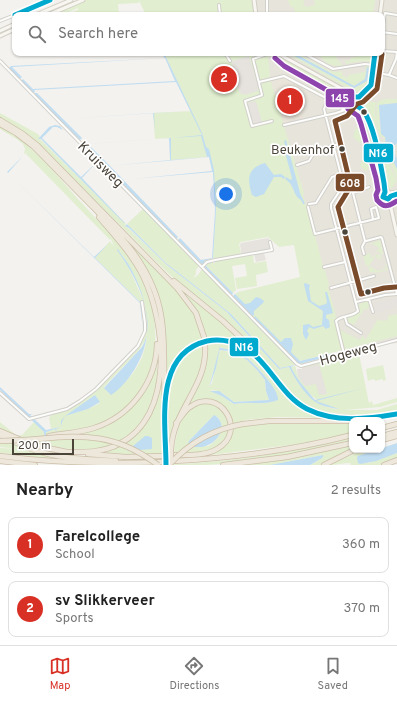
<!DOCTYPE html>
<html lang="en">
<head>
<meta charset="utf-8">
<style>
	:root { --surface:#fff; --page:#f2f2f2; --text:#222; --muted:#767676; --line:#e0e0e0; --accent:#d93025 }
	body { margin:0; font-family:Overpass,sans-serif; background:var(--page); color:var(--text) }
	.controls { position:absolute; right:12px; bottom:12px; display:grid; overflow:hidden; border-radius:8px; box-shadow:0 1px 3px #0004 }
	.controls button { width:36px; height:36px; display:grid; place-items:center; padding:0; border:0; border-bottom:1px solid var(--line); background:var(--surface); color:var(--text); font:20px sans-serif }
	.scale { position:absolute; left:12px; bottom:10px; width:62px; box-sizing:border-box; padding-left:4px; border:2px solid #4b4439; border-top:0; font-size:11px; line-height:14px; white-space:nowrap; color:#4b4439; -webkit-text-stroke:3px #fff; paint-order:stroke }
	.you { position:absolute; left:226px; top:194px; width:14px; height:14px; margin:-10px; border:3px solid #fff; border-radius:50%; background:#1a73e8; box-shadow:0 0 0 6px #1a73e833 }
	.badge { display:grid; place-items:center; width:26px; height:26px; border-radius:50%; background:var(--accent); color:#fff; font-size:13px; font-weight:700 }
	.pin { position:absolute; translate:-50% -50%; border:2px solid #fff; box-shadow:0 1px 4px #0006 }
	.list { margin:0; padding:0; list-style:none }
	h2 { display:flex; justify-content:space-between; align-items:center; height:52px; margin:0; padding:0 16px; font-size:17px }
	h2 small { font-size:13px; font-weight:400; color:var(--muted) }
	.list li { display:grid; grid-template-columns:26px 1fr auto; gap:12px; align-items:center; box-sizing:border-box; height:56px; margin:0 8px 8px; padding:0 8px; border:1px solid var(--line); border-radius:8px }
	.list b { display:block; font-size:15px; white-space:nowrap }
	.list p { margin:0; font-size:13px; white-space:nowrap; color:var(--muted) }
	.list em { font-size:13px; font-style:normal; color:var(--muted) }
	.icon { flex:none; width:22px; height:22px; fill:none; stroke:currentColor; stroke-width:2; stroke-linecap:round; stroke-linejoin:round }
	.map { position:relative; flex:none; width:397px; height:465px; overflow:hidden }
	.search { position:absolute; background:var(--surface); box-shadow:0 1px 3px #0004; left:12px; right:12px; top:12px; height:44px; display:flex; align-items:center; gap:10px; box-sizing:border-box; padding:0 14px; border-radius:8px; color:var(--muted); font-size:15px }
	.sheet { height:180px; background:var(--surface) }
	nav { display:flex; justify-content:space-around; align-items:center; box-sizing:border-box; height:56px; border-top:1px solid var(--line); background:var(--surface); font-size:11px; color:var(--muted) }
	nav a { display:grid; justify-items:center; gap:2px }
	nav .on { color:var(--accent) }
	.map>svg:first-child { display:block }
	.residential { fill:#e7e4dc }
	.industrial { fill:#e6e2de }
	.education { fill:#eae5da }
	.green { fill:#e1eecf; fill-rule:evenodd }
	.parking { fill:#e6e3df }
	.water { fill:#c0ddf1 }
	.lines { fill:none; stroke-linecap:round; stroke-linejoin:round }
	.street-casing { stroke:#d2d0cb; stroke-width:4 }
	.secondary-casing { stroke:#d3cfc5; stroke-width:5 }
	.highway-casing { stroke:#ccbfa9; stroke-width:6 }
	.street { stroke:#fdfdfc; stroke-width:2 }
	.secondary { stroke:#f7f6f1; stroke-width:3 }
	.highway { stroke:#ede8db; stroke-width:4.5 }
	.highway-bridge-casing { stroke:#ccbfa9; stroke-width:6; stroke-linecap:butt }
	.highway-bridge { stroke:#ede8db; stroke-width:4.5 }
	.bus-1-casing { stroke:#fff; stroke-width:8 }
	.bus-2-casing { stroke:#fff; stroke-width:8 }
	.bus-3-casing { stroke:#fff; stroke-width:8 }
	.bus-1 { stroke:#00a9ce; stroke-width:5 }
	.bus-2 { stroke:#8e44ad; stroke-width:5 }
	.bus-3 { stroke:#7a4b2a; stroke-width:5 }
	.bus-dot { fill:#4b4439; stroke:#fff; stroke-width:1.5 }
	.labels { text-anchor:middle; stroke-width:3.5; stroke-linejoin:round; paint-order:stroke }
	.bus-label { font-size:13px; fill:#4b4439; stroke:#fff; text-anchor:end }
	.street-label { font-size:14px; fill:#4b4439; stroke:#fff }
	.line-badge { stroke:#fff; stroke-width:1.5 }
	.badge-label { font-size:11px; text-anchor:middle; font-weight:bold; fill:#fff }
</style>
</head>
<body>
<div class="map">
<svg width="397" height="465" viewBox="0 0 397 465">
	<rect width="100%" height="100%" fill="#f4f2ee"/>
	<path class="residential" d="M254,0H397V343L342,350L282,132L265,53H382V15H257Z"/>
	<path class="industrial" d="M319,363L328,394L319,396L305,387L298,377L297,369H302V368Z"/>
	<path class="education" d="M284,78L310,93L305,103L302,104L305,117L284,123L282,117L280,118L269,82Z
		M351,195L357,220L338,225L334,205L338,198Z"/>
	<path class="green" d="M86,0H253L255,15H146L139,1L138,3L118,4L119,15H65L78,10V8L62,15H51Z
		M288,0H305L303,3L306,7L315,5L314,0H375L373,15H295L294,8L290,6Z
		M164,53H265L264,57L269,56L273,57V59L268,56L270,77H271L270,79L304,193L303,195L306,205L308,208L324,270H325L329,285L328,287L340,330L360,340L362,336L366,339L378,319L381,321L388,320V316L397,314V336L300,361L257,321L299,364L334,356L306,364H298L232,297L238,292L300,277L294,245L279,247L268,237L241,242L239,244L241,253L239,255L216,259L204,264V261L213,259C214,231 218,201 213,173C211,160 205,148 202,135Z
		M286,53H289L354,88L367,81V68L365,79L354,86L294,53H297L330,71L331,70L335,72L342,71V75L348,78V75L365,72L366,66H370C371,77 368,85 359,92H354Z
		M318,53H336L337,61L338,59L343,66H339L337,61L338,66C329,66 322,60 318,53Z
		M359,53H369L368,55L372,53L371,62L362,61L346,64L345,60L349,61L352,57H357Z
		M280,56L338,89L347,96V102L338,97L339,94L294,69V70L280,63L281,62L286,64L283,60L277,57Z
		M385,99H397V103L379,105C379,112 379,119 380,125C382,132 387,139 386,147L397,169V179L384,148C386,141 386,139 379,135L376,119L377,102Z
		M365,102H376C372,130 385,156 397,181L392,188H389L370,115L364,105Z
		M352,109L358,110L366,124L382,188L377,186H375L377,176L373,164L369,163V167L367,170H368L366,171L360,166L363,158L362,156L364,153L368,154L370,151L368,141L362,139L360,143L353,137L356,127L363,133L366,132L365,128L359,122L355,110H353L346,114V112Z
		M191,111L202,135L207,157L171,160L170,138L155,139L153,113Z
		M0,113L38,134L40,137L38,139H40L126,224L125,225L167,265L227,312L279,369L289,367C300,388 313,407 339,409L316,402L317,400C307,393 295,378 291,367L295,366L294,365L280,368L231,314L166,263L127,224L144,208L199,266L196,270V274L193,278L198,275L202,269L206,272L292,361L295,365L298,377L305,386L316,384L319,395L327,394L319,364L302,368L303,366L357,352L359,354L369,403L372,401L373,405L397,398V402L380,407L344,410H377L397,404V410C369,415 334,421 308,406C282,391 270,362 249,342C224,318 196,299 170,275C154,260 139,244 123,228C95,201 67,173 39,145L24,132L0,118Z
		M0,126C32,144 55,173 79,200C98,221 119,241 134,265C158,303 166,359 136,396C125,410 111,419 97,429C116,422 130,411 142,395L157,353C158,385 155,413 129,434C121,441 113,447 102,449C84,452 65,449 47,445L46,432L55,429L57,433L56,429L61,427L51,429L49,418C53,411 69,409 77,404C101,389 120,366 140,345C148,329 144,318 141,301L140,302L95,258L110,241L114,247L111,239L110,240L26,154L28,151L25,154L24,153L25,149L23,144L18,140L0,129ZM118,249C122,256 128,262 131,270C154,315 157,363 110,394L104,387L139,350L146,339L147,333L146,315L143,300L129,268ZM95,395L100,403L88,409L67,415Z
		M27,138L176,289L194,313L203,339C184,346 174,358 166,376L164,320L141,261Z
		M380,240L383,253V254L380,255L381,260L375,256L369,266L378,271L386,269L385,263H386L388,270L375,273V271L370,273L368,265L366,266L363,255H367L368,253L371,254L370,257L372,258L373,256L381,254L379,251L375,254L379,248L372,243L371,245L369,244Z
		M253,255L254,263L266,261L268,272L256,275L257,286L237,289L235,278L247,276L245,264L232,266L236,290L233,293L205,265L207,263H215V261Z
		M139,267C163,302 162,341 163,382C163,406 163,430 163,455L93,453L120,445L126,441L142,427L153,409L159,378V323Z
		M183,291L215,316L247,346C235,339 221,336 206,339C203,320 195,306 183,291Z
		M369,300L370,306L366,310L364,309L354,325L350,323H348L347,318L359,313V304Z
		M213,342L233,344L253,355L293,402L332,418L277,417L245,420V425L255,423H352V433L298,444L203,456C219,452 236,442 231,422C231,420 231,418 230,416C226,410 216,405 210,400L186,408C197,389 212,366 206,343ZM220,348C224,349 228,349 232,350C254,358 269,380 278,400C264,406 248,401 234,404L222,396L210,390L219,391L234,402L269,400L266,391L265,380L257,370L247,360L239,355L222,350L219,352L212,383L209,387Z
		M204,344L201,372L177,419L171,434L168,447L167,392C169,378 175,361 187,353C192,349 198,347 204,344Z
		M383,365L386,380L383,381V379L375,381L374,379L368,381L366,369Z
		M209,403C213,405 218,406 221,408C233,418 231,439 218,447C205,454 189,453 174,454C175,439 180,410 196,404C200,403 205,403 209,403ZM216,416C228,425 218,441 208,446L189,441L212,417Z
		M0,422L16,435H22L34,422L44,432L45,445L0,429Z
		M352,438V441C305,452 252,463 204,465C186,465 169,465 152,465C170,464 188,464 207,462C256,458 304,449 352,438Z
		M0,443H13L56,457L73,461L0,453V448L18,449L0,447Z
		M352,445V450L328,465H310L322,458L323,455L270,465H244L289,458Z
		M363,450H375L358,456L368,463L397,453V460L380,465H351L350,463C343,463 337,465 329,465Z"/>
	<path class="parking" d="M249,56L259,89L257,90L258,91L245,95L244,94H241L240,92H239L232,69L233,68L232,61Z
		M256,101L262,122L253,125L247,103Z
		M268,238L270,240L271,246H272L273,251L264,253L266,260L256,262L254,254L242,256L240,245L241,243Z
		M395,298L396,299H397V307L376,313L374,303Z"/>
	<path class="water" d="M163,53H164L202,133L206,147L209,149L214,170L216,210L213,258L204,261V264L233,293L232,295L178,240L180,238L201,260L212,258L215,211L213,172L132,179L212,171L209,157L110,166L178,237L176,239L89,149L91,147L110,166L170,160L169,138L89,144L88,147L82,142L84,140L88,144L155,139V133V139L171,138V160L207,157L201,136L172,138L202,135L176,82L34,90L35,91L34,93L21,81L23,79L33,89L175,81L165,58L12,67L22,77L20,79L9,68L11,66L164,58Z
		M289,53H294L354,86L365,79L367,67L369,68L367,81L354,88Z
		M35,93H37L63,119L188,111L154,113L155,131L153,113L63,119L82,138L80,140L35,95Z
		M397,103V143L392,148L397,159V169L386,147L385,137L381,134L379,105Z
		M55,125L60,126L63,130L57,127H53L42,138L81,177L97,162L82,178L125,223H124L41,139H38L49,127Z
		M286,140L300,193L305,204H303L301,200C292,195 296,186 285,179L286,177L291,180L292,178L285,152L286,148L284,141Z
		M23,156L8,173L94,257L108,244L95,258L141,303L143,332L140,303L7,172Z
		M265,163L274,175L281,174L285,177L284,179L281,177H274L264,194L256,197L252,195C247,179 247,168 265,163Z
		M143,209L127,224L166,263L231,314L280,368L295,365L291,367C296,379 307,390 315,400L364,388L316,401L339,409C331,408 321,406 314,401C304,393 295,379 289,367L279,369L227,312L167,265L129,228L125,226Z
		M118,249C121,255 127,261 130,267C147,297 155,334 137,365C131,376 122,388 111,395L104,388C112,379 121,370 129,361C133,356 138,352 142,347C159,319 134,273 117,250Z
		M305,283L310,285L309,288L311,301L319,306L326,304L327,302L325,292H327L333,313L326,315V318L329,320L330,327L326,329L323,326L314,329L309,327L307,331L309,334L306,340L303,334V325L309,324L313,327L322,325L323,311L308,301L304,284Z
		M235,294L245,304L250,303L256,297L260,298L264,301L263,303L254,311V315L252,316L233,296Z
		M255,316L281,342L285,338H291L293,344L291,352L300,361L333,353L335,355L299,364L254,318Z
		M220,346V348C230,349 239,352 247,358C255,364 280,391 278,400C264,406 248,401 234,404L222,396L210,391H219L234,402L269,400L266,391L265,380L257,370L247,360L239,355L230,351L220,350L219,352L216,368L209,388Z
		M0,387L29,414H33L30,415L46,430L61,427V421L65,416L95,395L100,402L88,409L65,416L62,422L61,427L56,429L57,433L55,429L46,432L47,443L45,445L44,432L0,390Z
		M214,415C233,425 213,455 188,445L189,441Z
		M145,436H148L152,438V449L127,451Z
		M397,443V453L376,461L360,464L358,463L357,458L358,456L375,450H382V448Z
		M323,455V457L322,458L310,465H270Z"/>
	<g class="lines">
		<g class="street-casing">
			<path id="street" d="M267,0V15
				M219,5L220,15
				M15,15L50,0
				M0,21L15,15
				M382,30L385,13L397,15
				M382,32L397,34
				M382,51L397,52
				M225,53L230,61
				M270,53L253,59L262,95L260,96L245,101L252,126L272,121
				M303,53L333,69L365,64L373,65
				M0,61L297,364L301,366L397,340
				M372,72L389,75L397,78
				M389,75L396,59L397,52
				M259,82L284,76L328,99L324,109L343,183V186L331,204V208L358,311C353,317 341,315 336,321L344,354
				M342,110L351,102
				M284,125L336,113L345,110L353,104
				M297,165L309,161L315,151L339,144
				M309,204L316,203L332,177L347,173L335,127L338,122L344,119
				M308,207L315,234L379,218L376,207L371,209L373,219
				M366,241L381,237L382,238L397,294
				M364,254L362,247L365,241L353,193L369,187
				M202,267L207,262L215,260L272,250L270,242
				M324,267L345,262
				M331,288L374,276
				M369,299L373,312
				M356,302L385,295L397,294
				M345,317L347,324L361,333
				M0,393L29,419L67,409L80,401L96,389L138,346L145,331V323L142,302"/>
		</g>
		<g class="secondary-casing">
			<path id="secondary" d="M254,0L256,15
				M36,15L71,0
				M48,15L83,0
				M380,15L382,0
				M0,31L15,24
				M0,36L15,29
				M277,53L346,91L354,96
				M342,91L352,99
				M352,97L351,101L352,103L357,105
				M359,97L371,85
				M360,99L370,89L375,53
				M360,103L368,118L387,191
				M357,105L363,111
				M384,186L385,192L383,197L387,199L390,208
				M387,191L389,192L391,197L389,199
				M391,193L397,192
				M389,199L397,235"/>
		</g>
		<g class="highway-casing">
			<path id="highway" d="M0,120L23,134L37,145L177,288L196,313L204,337
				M0,124L16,133L33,146C51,164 68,182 86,200C119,233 153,267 161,315C166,343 163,372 165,400
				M174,281L223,321L257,353
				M167,387C169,370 179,354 195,346C205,341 216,339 227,341C263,348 272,388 301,405C324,419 350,418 375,418
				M166,399V450
				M373,418L397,414
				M243,424L269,421H352
				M382,428L397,424
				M0,431L33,445L67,452
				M0,435C12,441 24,447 37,451C62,459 90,459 116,461
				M49,436C64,433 79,433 94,428C131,416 156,382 157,344
				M382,436L397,432
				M382,440L397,436
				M171,450C173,408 208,387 205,345
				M65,452C84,452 102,453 119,444C175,416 166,323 143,276C132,254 115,236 99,217
				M88,454L126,457L162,456
				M174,455C188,455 205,456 217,449C249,431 219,385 190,407C184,411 181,418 176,423
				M0,456C54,463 108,464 162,462
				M0,461L35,465
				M174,461C234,458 294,450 352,435
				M223,465L287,457L352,443
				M324,465L354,450
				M384,465L397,460"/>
		</g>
		<use href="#street" class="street"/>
		<use href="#secondary" class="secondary"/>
		<use href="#highway" class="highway"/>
		<g class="highway-bridge-casing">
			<path id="highway-bridge" d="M204,337L205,345
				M0,441C63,440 103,423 158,465
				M166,450V462
				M171,462V450
				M169,465C189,443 213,429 243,424"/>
		</g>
		<use href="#highway-bridge" class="highway-bridge"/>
		<g class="bus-1-casing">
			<path id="bus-1" d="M15,15L50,0
				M375,53L371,85L359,97H353L351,101C354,106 359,106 363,110C375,127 380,162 384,183L385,192L383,197L388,199L391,196L397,194
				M166,465C166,423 153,354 207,341C222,338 238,342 250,351C272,368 282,396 307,409C335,423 368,419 397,414"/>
		</g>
		<g class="bus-2-casing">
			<path id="bus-2" d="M275,58L284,66L339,97L346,103L348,109L358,116L361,124L376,178L378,190L376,195L377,200C385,209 388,206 397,201"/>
		</g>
		<g class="bus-3-casing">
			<path id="bus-3" d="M382,54L377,89L363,102L357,104L347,116L335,121L350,183L349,189L338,207L361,294L384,288L396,287"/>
		</g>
		<use href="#bus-1" class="bus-1"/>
		<use href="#bus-2" class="bus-2"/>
		<use href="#bus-3" class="bus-3"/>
	</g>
	<g class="bus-dot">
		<circle cx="364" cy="112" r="3.5"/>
		<circle cx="342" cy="149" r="3.5"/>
		<circle cx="345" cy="232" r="3.5"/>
		<circle cx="368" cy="292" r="3.5"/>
	</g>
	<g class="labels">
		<g class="bus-label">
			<text x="334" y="154">Beukenhof</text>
		</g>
		<g class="street-label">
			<text transform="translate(101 164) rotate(45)" y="5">Kruisweg</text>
			<text transform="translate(348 353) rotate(-15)" y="5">Hogeweg</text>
		</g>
	</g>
	<g class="line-badge">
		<rect x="325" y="88" width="30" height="20" rx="4" fill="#8e44ad"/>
		<rect x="363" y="143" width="31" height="20" rx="4" fill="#00a9ce"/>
		<rect x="335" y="173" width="30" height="19" rx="4" fill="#7a4b2a"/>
		<rect x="229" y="337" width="30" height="20" rx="4" fill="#00a9ce"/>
	</g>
	<g class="badge-label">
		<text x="340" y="102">145</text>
		<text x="378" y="157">N16</text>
		<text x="350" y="187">608</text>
		<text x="244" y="351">N16</text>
	</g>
</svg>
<div class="controls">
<button><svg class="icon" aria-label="locate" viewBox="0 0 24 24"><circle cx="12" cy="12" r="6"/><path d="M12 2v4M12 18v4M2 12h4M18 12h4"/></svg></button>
</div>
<div class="scale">200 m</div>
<div class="you"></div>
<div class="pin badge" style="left:290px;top:101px">1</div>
<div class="pin badge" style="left:224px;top:79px">2</div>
<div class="search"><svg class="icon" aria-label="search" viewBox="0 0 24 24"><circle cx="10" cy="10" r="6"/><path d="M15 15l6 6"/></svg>Search here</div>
</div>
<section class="sheet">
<h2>Nearby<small>2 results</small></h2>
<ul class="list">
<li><span class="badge">1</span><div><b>Farelcollege</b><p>School</p></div><em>360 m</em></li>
<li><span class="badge">2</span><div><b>sv Slikkerveer</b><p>Sports</p></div><em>370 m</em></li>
</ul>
</section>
<nav>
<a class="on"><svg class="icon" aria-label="map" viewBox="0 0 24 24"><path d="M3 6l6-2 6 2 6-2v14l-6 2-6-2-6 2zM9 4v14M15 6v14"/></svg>Map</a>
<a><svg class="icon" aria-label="directions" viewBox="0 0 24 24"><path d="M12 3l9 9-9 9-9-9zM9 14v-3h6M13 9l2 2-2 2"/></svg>Directions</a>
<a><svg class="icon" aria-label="saved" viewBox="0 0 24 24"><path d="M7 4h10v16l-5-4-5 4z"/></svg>Saved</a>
</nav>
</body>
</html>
